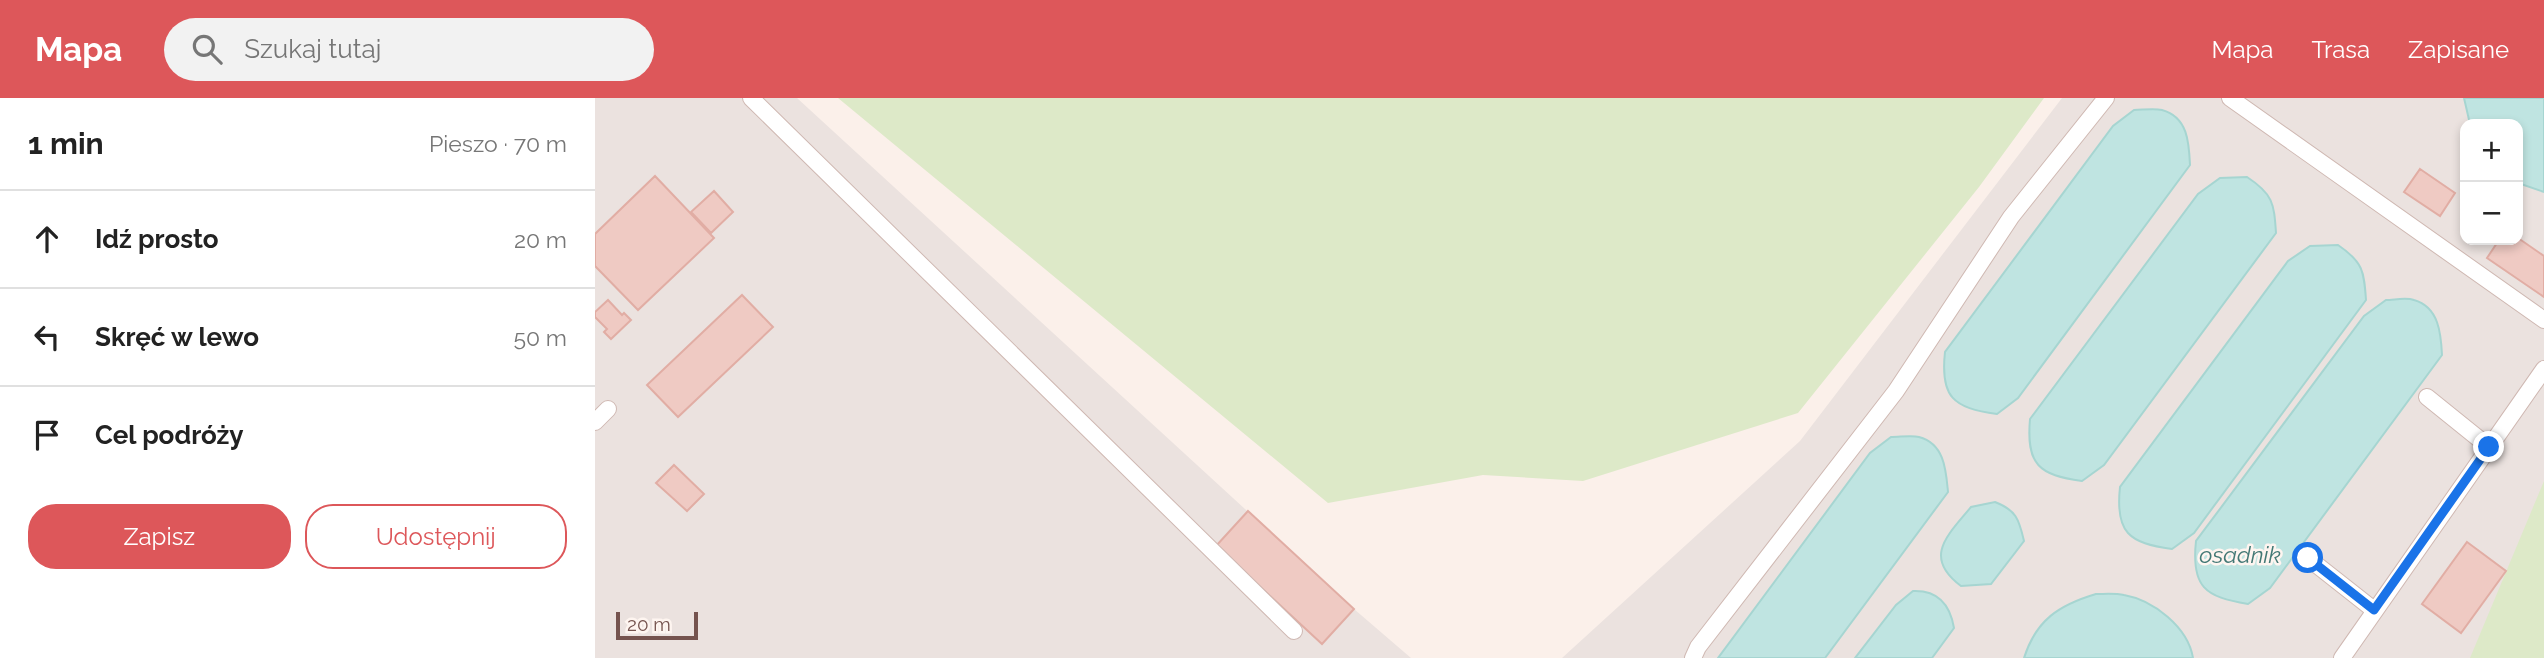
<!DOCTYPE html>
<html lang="pl">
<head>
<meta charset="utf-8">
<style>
	:root { --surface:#fff; --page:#f2f2f2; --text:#222; --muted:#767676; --line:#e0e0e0; --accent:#dd575a }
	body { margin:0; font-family:Raleway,sans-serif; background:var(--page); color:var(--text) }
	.controls { position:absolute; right:21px; top:21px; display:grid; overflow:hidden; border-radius:14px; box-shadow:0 4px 10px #0003 }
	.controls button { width:63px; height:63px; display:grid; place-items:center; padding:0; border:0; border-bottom:2px solid var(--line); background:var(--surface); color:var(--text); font:35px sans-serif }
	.scale { position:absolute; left:21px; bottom:18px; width:82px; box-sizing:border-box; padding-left:7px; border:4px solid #75534e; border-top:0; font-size:19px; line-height:24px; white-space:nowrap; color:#75534e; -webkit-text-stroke:5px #fef5f0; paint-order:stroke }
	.stop { position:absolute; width:21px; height:21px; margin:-16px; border:5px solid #1a73e8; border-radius:50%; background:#fff }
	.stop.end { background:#1a73e8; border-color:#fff; box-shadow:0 2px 7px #0008 }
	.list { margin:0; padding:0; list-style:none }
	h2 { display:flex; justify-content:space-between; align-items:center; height:91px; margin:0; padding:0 28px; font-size:30px }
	h2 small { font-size:23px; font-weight:400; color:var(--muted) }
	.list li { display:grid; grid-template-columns:46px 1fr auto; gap:21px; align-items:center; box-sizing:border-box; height:98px; padding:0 28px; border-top:2px solid var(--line) }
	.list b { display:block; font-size:26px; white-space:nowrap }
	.list em { font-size:23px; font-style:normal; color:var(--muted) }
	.actions { display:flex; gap:14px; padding:21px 28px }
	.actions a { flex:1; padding:16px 0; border:2px solid var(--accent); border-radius:28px; text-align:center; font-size:24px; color:var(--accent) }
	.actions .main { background:var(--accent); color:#fff }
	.icon { flex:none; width:38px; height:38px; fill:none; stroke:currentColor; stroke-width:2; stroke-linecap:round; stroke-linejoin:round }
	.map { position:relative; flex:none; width:1949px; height:560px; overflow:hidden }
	header { display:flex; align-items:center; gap:42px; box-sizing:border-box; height:98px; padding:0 35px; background:var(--accent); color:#fff }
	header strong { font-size:33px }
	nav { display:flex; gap:38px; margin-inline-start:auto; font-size:24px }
	.search { width:490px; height:63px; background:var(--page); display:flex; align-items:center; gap:18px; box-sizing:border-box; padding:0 24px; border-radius:38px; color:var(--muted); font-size:26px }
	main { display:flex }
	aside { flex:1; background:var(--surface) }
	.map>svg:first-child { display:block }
	.industrial { fill:#ebe2df; fill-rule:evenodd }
	.green { fill:#dde9c8 }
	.water { fill:#bfe4e1; stroke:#a6d5d1; stroke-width:2 }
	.building { fill:#efcac3; stroke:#e1ada4; stroke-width:2 }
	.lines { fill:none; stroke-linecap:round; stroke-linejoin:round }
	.lane-casing { stroke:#cfb8b2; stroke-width:18 }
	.lane { stroke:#fff; stroke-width:16 }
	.route { stroke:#1a73e8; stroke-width:9 }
	.labels { text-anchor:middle; stroke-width:5; stroke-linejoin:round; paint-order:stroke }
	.water-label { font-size:23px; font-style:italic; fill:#427875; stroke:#fef5f0 }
</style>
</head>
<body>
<header>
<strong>Mapa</strong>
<div class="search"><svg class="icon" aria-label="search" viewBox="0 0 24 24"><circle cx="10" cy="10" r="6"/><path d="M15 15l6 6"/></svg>Szukaj tutaj</div>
<nav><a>Mapa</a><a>Trasa</a><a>Zapisane</a></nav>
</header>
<main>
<aside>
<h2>1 min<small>Pieszo · 70 m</small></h2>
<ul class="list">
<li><svg class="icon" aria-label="ahead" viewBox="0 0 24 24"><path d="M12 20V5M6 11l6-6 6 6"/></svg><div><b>Idź prosto</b></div><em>20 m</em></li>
<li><svg class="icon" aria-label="left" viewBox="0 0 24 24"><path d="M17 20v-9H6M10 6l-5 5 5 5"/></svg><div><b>Skręć w lewo</b></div><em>50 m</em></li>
<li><svg class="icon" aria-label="arrive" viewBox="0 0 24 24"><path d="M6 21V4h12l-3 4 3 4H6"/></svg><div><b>Cel podróży</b></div></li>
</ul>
<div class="actions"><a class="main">Zapisz</a><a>Udostępnij</a></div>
</aside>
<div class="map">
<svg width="1949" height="560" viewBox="0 0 1949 560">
	<rect width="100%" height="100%" fill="#fbf0ea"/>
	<path class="industrial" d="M0,0H202L759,511L816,560H0Z
		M1467,0H1949V499L1919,560H967L1205,343ZM1870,26H1923V142H1870Z"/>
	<path class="green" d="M243,0H1449L1384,89L1203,315L988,383L888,377L733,405Z
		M1949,383V560H1875Z"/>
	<path class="water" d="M1869,0H1949V94L1923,85V26H1875Z
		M1539,12C1547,12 1559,10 1567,12C1593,19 1594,45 1595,67L1423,300L1402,316C1358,310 1345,299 1350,254L1518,28Z
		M1652,79C1678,96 1679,105 1681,135L1509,367L1487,383C1444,377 1431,367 1435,321L1603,96L1625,80Z
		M1743,147C1768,164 1769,173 1771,202L1599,435L1577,451C1534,445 1520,435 1525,389L1693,163L1715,148Z
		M1791,202C1799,202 1811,199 1819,202C1844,209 1846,236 1847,257L1675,490L1653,506C1610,499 1596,489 1601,443L1769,218Z
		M1296,339C1305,339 1317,337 1324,339C1350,346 1351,373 1353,394L1230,560H1123L1275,355Z
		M1400,404C1421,412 1424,421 1429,443L1396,486L1366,488C1327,459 1353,437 1376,409Z
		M1318,493C1343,492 1355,506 1359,530L1337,560H1260L1301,507Z
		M1501,496C1510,496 1520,495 1529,497C1558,502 1593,529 1598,560H1429C1441,522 1464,507 1501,496Z"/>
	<path class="building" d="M1825,71L1860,95L1845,118L1809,94Z
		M60,78L119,140L43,212L0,168V136Z
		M119,93L138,114L116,135L96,114Z
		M1923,140L1949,158V199L1892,160L1904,142Z
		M147,197L178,229L83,319L52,287Z
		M13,202L27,217L29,215L36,222L16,241L9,234L12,231L0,219V214Z
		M79,367L109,396L92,413L61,385Z
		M653,413L759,511L727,546L621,448Z
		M1872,444L1911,473L1866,535L1827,506Z"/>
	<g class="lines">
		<g class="lane-casing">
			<path id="lane" d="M156,0L699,533
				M1635,0L1949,222
				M1832,299L1894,349
				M0,324L13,311
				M1713,460L1779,512
				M1098,560L1103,549L1301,293L1416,119L1511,0
				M1747,560L1949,271"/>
		</g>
		<use href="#lane" class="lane"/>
	</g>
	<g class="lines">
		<path class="route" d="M1713,460L1779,512L1894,349"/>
	</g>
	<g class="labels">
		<g class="water-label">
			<text x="1645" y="465">osadnik</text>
		</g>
	</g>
</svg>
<div class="controls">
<button>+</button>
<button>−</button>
</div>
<div class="scale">20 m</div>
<div class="stop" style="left:1713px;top:460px"></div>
<div class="stop end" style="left:1894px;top:349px"></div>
</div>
</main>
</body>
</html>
